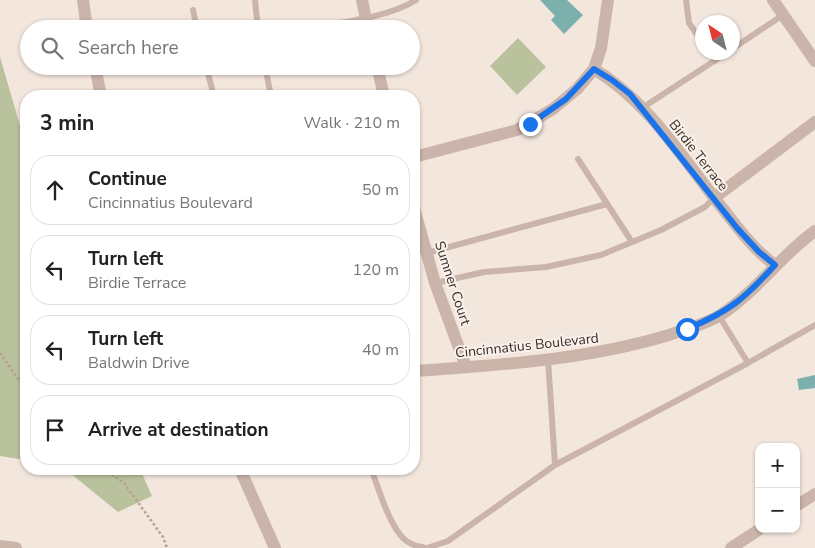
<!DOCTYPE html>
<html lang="en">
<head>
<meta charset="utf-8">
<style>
	:root { --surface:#fff; --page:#f2f2f2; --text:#222; --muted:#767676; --line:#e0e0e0 }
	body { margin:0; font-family:"Nunito Sans",sans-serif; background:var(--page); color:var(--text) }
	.controls { position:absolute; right:15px; bottom:15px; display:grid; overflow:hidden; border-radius:10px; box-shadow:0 1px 4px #0004 }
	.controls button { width:45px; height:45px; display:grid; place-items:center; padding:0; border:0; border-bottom:1px solid var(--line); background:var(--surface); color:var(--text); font:25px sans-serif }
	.compass { position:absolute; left:695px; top:15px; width:45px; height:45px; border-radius:50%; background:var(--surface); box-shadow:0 1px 4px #0004; rotate:325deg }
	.stop { position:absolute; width:15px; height:15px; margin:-11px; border:4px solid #1a73e8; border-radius:50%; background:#fff }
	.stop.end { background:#1a73e8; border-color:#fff; box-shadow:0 1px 5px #0008 }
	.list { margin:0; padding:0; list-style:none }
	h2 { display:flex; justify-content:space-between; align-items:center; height:65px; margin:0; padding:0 20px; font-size:21px }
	h2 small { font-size:16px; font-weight:400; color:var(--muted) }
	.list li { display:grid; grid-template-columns:32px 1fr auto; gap:15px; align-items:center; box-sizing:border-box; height:70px; margin:0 10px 10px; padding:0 10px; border:1px solid var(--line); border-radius:20px }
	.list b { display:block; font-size:19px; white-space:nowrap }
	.list p { margin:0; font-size:16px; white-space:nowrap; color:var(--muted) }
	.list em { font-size:16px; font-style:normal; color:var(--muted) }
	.icon { flex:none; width:28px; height:28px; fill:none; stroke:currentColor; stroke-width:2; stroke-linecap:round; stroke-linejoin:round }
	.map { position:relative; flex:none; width:815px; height:548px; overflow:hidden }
	.search { position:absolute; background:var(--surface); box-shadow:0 1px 4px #0004; left:20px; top:20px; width:400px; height:55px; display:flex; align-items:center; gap:12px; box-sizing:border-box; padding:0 18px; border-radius:28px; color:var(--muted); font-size:19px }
	.panel { position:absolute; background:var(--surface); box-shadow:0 1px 4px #0004; left:20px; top:90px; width:400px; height:385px; border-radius:20px }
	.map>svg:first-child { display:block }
	.green { fill:#bac29d }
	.water { fill:#7cb0ac }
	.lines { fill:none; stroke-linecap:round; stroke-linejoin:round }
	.path { stroke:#b79e93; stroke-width:2.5; stroke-dasharray:2.5 2.5; stroke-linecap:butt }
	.lane { stroke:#cbb4a9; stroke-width:6 }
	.street { stroke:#cbb4a9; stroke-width:12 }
	.route { stroke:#1a73e8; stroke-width:6 }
	.labels { text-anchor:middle; stroke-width:4; stroke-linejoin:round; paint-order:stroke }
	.street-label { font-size:14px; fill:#382c29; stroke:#faf1ea }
</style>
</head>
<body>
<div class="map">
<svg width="815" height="548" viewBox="0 0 815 548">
	<rect width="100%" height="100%" fill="#f3e6dd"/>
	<path class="green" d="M518,38L546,67L517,95L490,66Z
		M0,57L26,146V460L0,456Z
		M65,469H140L152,496L118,512Z"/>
	<path class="water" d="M540,0H567L583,15L564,34L551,20L555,16Z
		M815,375V388L799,390L797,379Z"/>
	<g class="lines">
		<path class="path" d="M0,353L26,390
			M103,469L124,483L163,537L167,548"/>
		<path class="lane" d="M255,0L258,29
			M686,0L689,23L702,42
			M193,10L197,29
			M307,29C340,22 388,18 416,0
			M732,49L783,15
			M710,52L715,61
			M206,66L214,96
			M265,66L271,96
			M642,108L728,52
			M578,159L632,242
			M427,253L607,204
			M435,283L484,272L546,267L601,255L661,230L705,207L714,198
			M719,316L748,363
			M548,359L555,465
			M371,469C379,489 389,525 404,539C410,545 418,546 425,548
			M427,548L448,541L555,465L748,363L815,325"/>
		<path class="street" d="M83,0L87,29
			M362,0L368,29
			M773,0L815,61
			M95,66L101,96
			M377,66L384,96
			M594,69C648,101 684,160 723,209C739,229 754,250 775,265
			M414,157L517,130L553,109L577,89L594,69L601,48L608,0
			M714,198L815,122
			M414,208L435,283L466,367
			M414,371C500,365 586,360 669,335C686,329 707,324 722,314C757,291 781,255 815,231
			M240,469L275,548
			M796,506L815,494
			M0,546L16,548
			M731,548L760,529"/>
	</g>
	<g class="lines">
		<path class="route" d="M530,124L566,99L594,69L612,80L630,94L737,228L759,252L775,265C744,299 730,311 687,329"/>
	</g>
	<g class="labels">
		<g class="street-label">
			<text transform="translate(699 155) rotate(52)" y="5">Birdie Terrace</text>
			<text transform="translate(453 283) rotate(72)" y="5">Sumner Court</text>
			<text transform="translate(527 345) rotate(-6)" y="5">Cincinnatius Boulevard</text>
		</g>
	</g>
</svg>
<div class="controls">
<button>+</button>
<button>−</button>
</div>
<svg class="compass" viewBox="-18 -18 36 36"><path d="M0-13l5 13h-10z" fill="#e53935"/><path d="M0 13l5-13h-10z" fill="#767676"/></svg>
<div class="stop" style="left:687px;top:329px"></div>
<div class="stop end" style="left:530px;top:124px"></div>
<div class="search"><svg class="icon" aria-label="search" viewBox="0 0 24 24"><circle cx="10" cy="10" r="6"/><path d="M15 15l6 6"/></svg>Search here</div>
<section class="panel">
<h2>3 min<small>Walk · 210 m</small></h2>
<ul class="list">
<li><svg class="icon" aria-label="ahead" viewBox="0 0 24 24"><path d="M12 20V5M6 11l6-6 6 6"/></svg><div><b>Continue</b><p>Cincinnatius Boulevard</p></div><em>50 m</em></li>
<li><svg class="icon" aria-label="left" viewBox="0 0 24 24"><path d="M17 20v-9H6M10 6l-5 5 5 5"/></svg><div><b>Turn left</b><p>Birdie Terrace</p></div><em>120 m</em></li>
<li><svg class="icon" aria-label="left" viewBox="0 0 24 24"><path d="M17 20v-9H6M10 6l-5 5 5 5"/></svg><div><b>Turn left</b><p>Baldwin Drive</p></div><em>40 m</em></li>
<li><svg class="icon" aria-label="arrive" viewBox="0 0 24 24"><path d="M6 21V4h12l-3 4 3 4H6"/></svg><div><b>Arrive at destination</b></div></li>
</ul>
</section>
</div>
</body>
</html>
